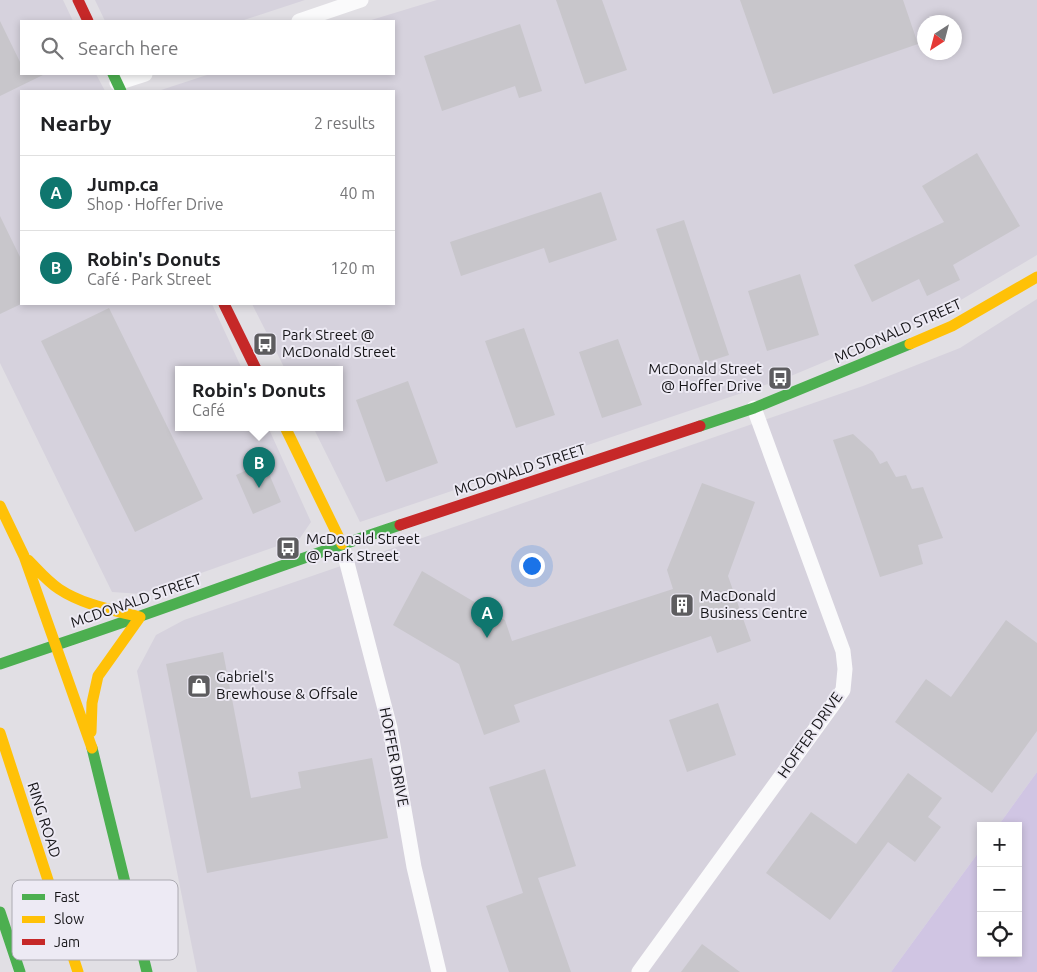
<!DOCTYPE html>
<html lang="en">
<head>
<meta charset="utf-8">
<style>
	:root { --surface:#fff; --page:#f2f2f2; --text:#202124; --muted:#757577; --line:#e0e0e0; --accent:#0f766e }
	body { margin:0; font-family:Ubuntu,sans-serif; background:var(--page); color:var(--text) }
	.controls { position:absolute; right:15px; bottom:15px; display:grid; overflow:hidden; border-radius:0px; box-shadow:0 2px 8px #0003 }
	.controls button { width:45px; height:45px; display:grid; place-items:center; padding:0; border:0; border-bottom:1px solid var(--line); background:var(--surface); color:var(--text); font:25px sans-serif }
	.compass { position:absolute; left:917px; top:15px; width:45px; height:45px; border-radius:50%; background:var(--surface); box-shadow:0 2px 8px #0003; rotate:216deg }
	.you { position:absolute; left:531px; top:565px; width:18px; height:18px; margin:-12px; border:4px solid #fff; border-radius:50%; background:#1a73e8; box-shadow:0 0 0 8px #1a73e833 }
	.badge { display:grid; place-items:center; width:32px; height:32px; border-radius:50%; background:var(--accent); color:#fff; font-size:16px; font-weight:700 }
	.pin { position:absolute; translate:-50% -41px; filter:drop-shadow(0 1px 2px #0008) }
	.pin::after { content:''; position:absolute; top:26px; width:18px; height:15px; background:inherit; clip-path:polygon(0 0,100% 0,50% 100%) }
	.popup { position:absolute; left:175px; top:366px; width:168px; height:65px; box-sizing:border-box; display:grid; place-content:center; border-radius:0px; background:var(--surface); filter:drop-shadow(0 1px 4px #0005); font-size:16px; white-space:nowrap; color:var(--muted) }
	.popup b { font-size:19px; color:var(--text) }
	.popup::after { content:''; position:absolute; left:50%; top:100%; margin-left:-10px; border:10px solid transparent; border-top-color:var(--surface) }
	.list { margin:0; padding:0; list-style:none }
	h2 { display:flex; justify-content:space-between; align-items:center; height:65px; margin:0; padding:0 20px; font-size:21px }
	h2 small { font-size:16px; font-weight:400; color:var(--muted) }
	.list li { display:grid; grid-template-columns:32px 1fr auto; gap:15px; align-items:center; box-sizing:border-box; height:75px; padding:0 20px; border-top:1px solid var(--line) }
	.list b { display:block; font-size:19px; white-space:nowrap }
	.list p { margin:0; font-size:16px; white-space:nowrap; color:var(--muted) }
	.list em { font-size:16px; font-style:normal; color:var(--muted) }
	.icon { flex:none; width:28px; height:28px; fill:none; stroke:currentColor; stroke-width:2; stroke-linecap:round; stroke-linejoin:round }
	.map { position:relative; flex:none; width:1037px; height:972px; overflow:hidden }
	.search { position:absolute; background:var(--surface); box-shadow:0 2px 8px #0003; left:20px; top:20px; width:375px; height:55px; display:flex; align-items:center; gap:12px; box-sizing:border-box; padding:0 18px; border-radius:0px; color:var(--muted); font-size:19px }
	.panel { position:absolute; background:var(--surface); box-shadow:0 2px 8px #0003; left:20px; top:90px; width:375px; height:215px; border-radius:0px }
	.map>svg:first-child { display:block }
	.built { fill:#d6d2dd; fill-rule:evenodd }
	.green { fill:#d0c5e3 }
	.building { fill:#c8c6cb }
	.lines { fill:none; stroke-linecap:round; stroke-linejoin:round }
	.street { stroke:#fafafb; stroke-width:15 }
	.fast { stroke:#4caf50; stroke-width:11 }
	.slow { stroke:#ffc107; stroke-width:11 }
	.jam { stroke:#c62828; stroke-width:11 }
	.labels { text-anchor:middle; stroke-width:4; stroke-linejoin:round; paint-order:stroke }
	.street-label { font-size:15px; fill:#161518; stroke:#edeaf4 }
	.poi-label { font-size:15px; fill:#161518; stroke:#edeaf4; text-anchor:start }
	.key { fill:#edeaf4; stroke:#acaab2; stroke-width:1 }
	.key-label { font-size:14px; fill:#161518 }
</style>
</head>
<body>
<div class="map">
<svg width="1037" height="972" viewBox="0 0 1037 972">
	<rect width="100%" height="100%" fill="#e1dfe4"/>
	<path class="built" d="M0,0H63L73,21H21V74H96L105,91H21V304H212L242,369H179V427H268L311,522L300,538L142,594L112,592L0,363Z
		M95,0H305L241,21H105Z
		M437,0H1037V255L932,317L786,378L360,522L313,427H339V369H285L252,304H394V91H158L210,74H394V21H368ZM924,22H954V52H924Z
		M1037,299V772L998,826H981V849L891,972H197L137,671L156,635L184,620L863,386L960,348Z"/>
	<path class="green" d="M1037,772V972H891L981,849V953H1018V826H998Z"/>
	<path class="building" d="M556,0H602L627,70L585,84Z
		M740,0H903L918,44L773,94Z
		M0,21L21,64V74H45L0,96Z
		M520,24L542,91L519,98L515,86L442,111L424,56Z
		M977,153L1020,226L953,265L960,280L927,296L919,279L872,302L854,265L944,222L922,186Z
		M601,192L617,240L549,263L544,248L461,276L450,242Z
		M0,216L21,259V304L0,314Z
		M684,220L729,355L701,364L656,229Z
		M800,274L819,335L767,351L748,291Z
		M109,308L203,499L135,532L41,341Z
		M524,328L555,415L516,428L485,341Z
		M618,339L642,405L602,418L579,352Z
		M408,381L438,463L386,482L356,400Z
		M853,434L873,452L880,464L887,461L896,477L906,475L912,489L923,487L943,538L918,545L923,564L880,577L833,440Z
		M264,462L281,502L253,514L236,475Z
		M702,483L755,502L728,576L751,641L717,653L711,636L514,705L520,722L484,735L459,664L393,625L422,571L505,620L512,641L673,589L667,570Z
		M1006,620L1037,643V731L992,793L895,722L926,679L951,697Z
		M223,652L251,798L301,788L298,772L372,758L388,838L207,873L166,664Z
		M718,703L736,755L687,772L669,720Z
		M545,769L576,866L538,878L571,972H509L486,906L523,893L489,787Z
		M908,773L942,798L928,817L941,827L915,862L888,842L830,920L766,873L811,812L856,844Z
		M702,944L740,972H681Z"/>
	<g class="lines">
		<path class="street" d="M299,21L361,0
			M117,83L145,74
			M342,544L390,728L414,867L439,972
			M639,972L832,706L843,690L845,669L843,651L754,408"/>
		<path class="fast" d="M113,74L121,91
			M700,426L754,408L910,344
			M56,645C171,607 285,563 400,525
			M0,664L56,645
			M92,748L147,972
			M0,912L20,972"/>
		<path class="slow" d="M910,344L952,326L1037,277
			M285,427L342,544
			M0,506L24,556L92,748
			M28,560C38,570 47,581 59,589C83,605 113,610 140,617L98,676L92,703L91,732
			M0,733L78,972"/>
		<path class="jam" d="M78,0L88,21
			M224,304L256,369
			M400,525L700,426"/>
	</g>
	<defs>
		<g id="bus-square" transform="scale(1.25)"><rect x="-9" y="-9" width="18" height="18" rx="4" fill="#5d5c5f" stroke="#edeaf4"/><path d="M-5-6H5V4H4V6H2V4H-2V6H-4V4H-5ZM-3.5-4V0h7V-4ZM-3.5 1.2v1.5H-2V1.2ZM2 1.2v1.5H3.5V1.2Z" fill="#fff"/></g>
		<g id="building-square" transform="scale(1.25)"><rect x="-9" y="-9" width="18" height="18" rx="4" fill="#5d5c5f" stroke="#edeaf4"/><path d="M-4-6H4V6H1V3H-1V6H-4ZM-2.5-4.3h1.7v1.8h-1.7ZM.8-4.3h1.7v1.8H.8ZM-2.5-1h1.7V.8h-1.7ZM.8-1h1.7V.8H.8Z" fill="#fff"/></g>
		<g id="shop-square" transform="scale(1.25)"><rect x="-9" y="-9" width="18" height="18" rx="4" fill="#5d5c5f" stroke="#edeaf4"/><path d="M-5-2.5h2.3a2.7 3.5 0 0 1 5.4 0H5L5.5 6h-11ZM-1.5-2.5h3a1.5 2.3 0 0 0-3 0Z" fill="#fff"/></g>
	</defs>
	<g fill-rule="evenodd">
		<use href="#bus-square" x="265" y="344"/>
		<use href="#bus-square" x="780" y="378"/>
		<use href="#bus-square" x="288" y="548"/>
		<use href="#building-square" x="682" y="605"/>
		<use href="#shop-square" x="199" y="686"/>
	</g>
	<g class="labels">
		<g class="street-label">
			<text transform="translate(898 331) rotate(-24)" y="5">MCDONALD STREET</text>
			<text transform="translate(520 470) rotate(-18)" y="5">MCDONALD STREET</text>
			<text transform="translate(136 601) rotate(-19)" y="5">MCDONALD STREET</text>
			<text transform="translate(810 735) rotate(-55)" y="5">HOFFER DRIVE</text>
			<text transform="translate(394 757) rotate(79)" y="5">HOFFER DRIVE</text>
			<text transform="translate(44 820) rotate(72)" y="5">RING ROAD</text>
		</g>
		<g class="poi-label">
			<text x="282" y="340">Park Street @<tspan x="282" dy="17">McDonald Street</tspan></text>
			<text x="762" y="374" text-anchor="end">McDonald Street<tspan x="762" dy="17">@ Hoffer Drive</tspan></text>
			<text x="306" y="544">McDonald Street<tspan x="306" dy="17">@ Park Street</tspan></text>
			<text x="700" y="601">MacDonald<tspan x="700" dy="17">Business Centre</tspan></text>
			<text x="216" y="682">Gabriel's<tspan x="216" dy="17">Brewhouse &amp; Offsale</tspan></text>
		</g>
	</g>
	<rect x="12" y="880" width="166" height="80" rx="8" class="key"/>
	<rect x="22" y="894" width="23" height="6" fill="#4caf50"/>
	<rect x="22" y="916" width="23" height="7" fill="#ffc107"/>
	<rect x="22" y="939" width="23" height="6" fill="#c62828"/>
	<g class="key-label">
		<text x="54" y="902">Fast</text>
		<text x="54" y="924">Slow</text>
		<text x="54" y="947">Jam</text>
	</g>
</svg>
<div class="controls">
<button>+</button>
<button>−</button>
<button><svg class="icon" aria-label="locate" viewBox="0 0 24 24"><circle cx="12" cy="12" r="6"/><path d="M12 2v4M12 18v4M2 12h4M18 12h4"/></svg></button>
</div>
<svg class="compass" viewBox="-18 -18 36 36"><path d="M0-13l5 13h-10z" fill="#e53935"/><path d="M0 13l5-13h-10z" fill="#757577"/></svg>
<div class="you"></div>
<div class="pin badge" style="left:487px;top:638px">A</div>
<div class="pin badge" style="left:259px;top:488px">B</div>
<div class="popup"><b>Robin's Donuts</b>Café</div>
<div class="search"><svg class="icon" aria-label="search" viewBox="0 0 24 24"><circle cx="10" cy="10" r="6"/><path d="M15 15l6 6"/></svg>Search here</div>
<section class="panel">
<h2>Nearby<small>2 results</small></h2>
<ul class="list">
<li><span class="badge">A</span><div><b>Jump.ca</b><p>Shop · Hoffer Drive</p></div><em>40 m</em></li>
<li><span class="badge">B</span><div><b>Robin's Donuts</b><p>Café · Park Street</p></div><em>120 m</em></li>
</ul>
</section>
</div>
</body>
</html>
